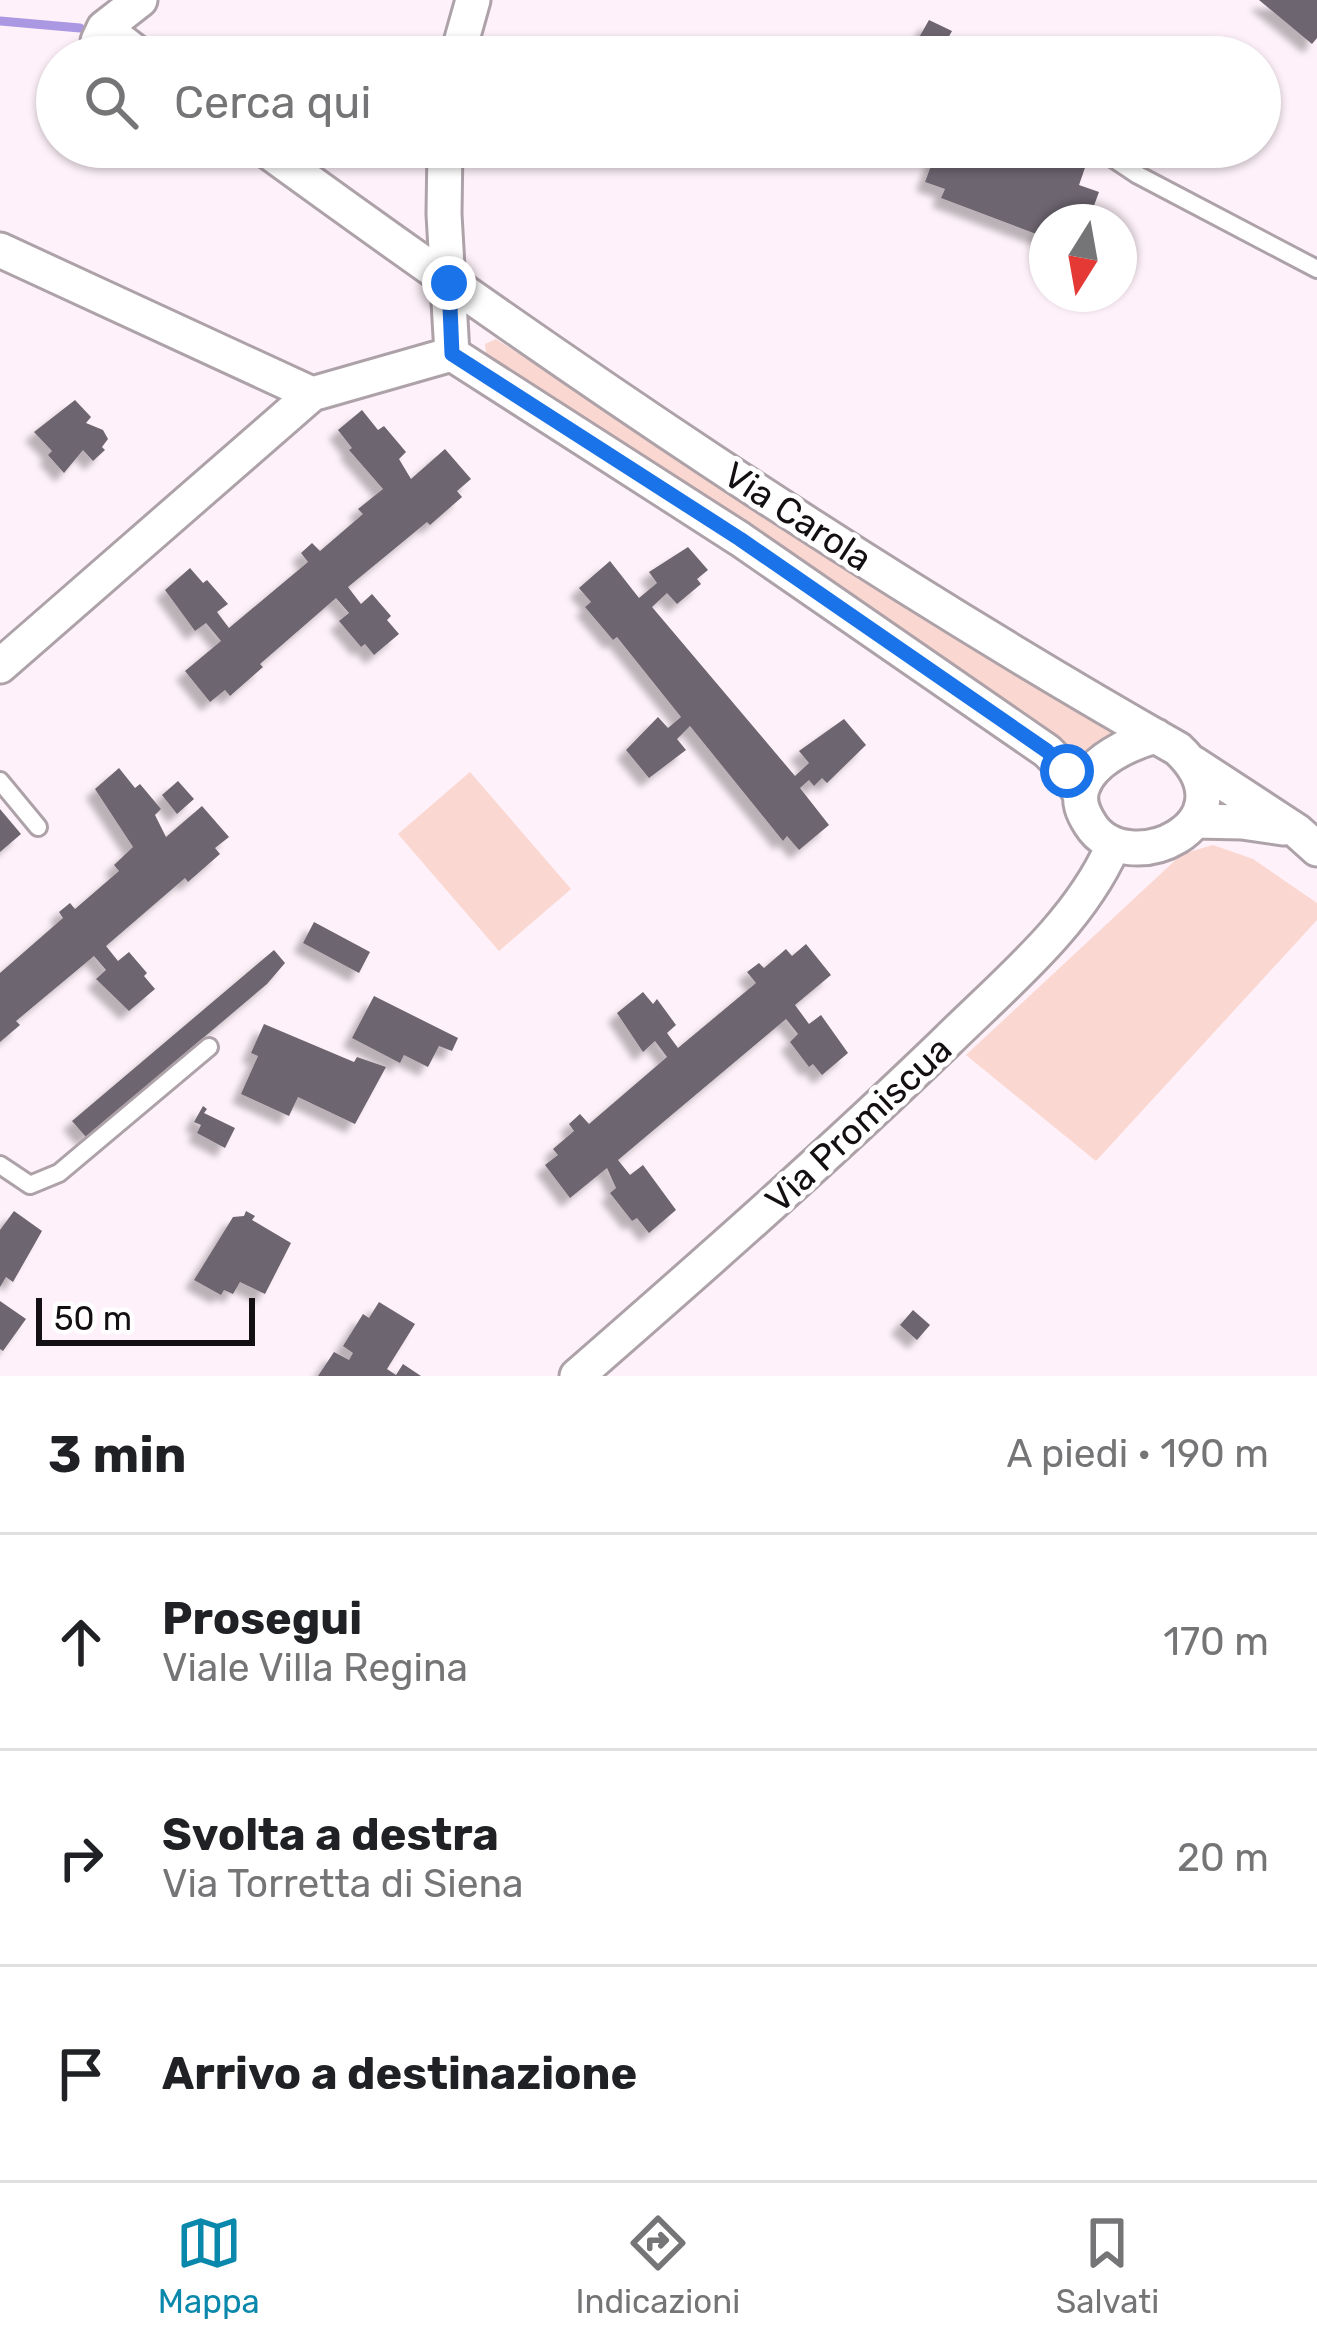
<!DOCTYPE html>
<html lang="it">
<head>
<meta charset="utf-8">
<style>
	:root { --surface:#fff; --page:#f2f2f2; --text:#202124; --muted:#757577; --line:#e0e0e0; --accent:#0a88ab }
	body { margin:0; font-family:Rubik,sans-serif; background:var(--page); color:var(--text) }
	.compass { position:absolute; left:1029px; top:204px; width:108px; height:108px; border-radius:50%; background:var(--surface); box-shadow:0 3px 9px #0004; rotate:191deg }
	.scale { position:absolute; left:36px; bottom:30px; width:219px; box-sizing:border-box; padding-left:12px; border:6px solid #130f12; border-top:0; font-size:33px; line-height:42px; white-space:nowrap; color:#130f12; -webkit-text-stroke:9px #fff; paint-order:stroke }
	.stop { position:absolute; width:36px; height:36px; margin:-27px; border:9px solid #1a73e8; border-radius:50%; background:#fff }
	.stop.end { background:#1a73e8; border-color:#fff; box-shadow:0 3px 12px #0008 }
	.list { margin:0; padding:0; list-style:none }
	h2 { display:flex; justify-content:space-between; align-items:center; height:156px; margin:0; padding:0 48px; font-size:51px }
	h2 small { font-size:39px; font-weight:400; color:var(--muted) }
	.list li { display:grid; grid-template-columns:78px 1fr auto; gap:36px; align-items:center; box-sizing:border-box; height:216px; padding:0 48px; border-top:3px solid var(--line) }
	.list b { display:block; font-size:45px; white-space:nowrap }
	.list p { margin:0; font-size:39px; white-space:nowrap; color:var(--muted) }
	.list em { font-size:39px; font-style:normal; color:var(--muted) }
	.icon { flex:none; width:66px; height:66px; fill:none; stroke:currentColor; stroke-width:2; stroke-linecap:round; stroke-linejoin:round }
	.map { position:relative; flex:none; width:1317px; height:1376px; overflow:hidden }
	.search { position:absolute; background:var(--surface); box-shadow:0 3px 9px #0004; left:36px; right:36px; top:36px; height:132px; display:flex; align-items:center; gap:30px; box-sizing:border-box; padding:0 42px; border-radius:66px; color:var(--muted); font-size:45px }
	.sheet { height:804px; background:var(--surface) }
	nav { display:flex; justify-content:space-around; align-items:center; box-sizing:border-box; height:168px; border-top:3px solid var(--line); background:var(--surface); font-size:33px; color:var(--muted) }
	nav a { display:grid; justify-items:center; gap:6px }
	nav .on { color:var(--accent) }
	.map>svg:first-child { display:block }
	.green { fill:#fad7d1 }
	.lines { fill:none; stroke-linecap:round; stroke-linejoin:round }
	.stream { stroke:#aa98e2; stroke-width:9 }
	.building { fill:#6d656f; filter:url(#shadow) }
	.service-casing { stroke:#aea2a9; stroke-width:22 }
	.minor-casing { stroke:#aea2a9; stroke-width:39 }
	.service { stroke:#fff; stroke-width:16 }
	.minor { stroke:#fff; stroke-width:33 }
	.route { stroke:#1a73e8; stroke-width:15 }
	.labels { text-anchor:middle; stroke-width:10; stroke-linejoin:round; paint-order:stroke }
	.street-label { font-size:36px; fill:#130f12; stroke:#fff }
</style>
</head>
<body>
<div class="map">
<svg width="1317" height="1376" viewBox="0 0 1317 1376">
	<defs>
		<filter id="shadow"><feDropShadow dx="-9" dy="9" stdDeviation="3" flood-color="#0004"/></filter>
	</defs>
	<rect width="100%" height="100%" fill="#fef1f9"/>
	<path class="green" d="M496,339L863,576L1121,730L1081,771L487,362L485,344Z
		M470,772L571,889L499,951L398,834Z
		M1213,845L1253,859L1317,903V920L1096,1161L966,1055L1182,854Z"/>
	<g class="lines">
		<path class="stream" d="M0,21L80,28"/>
	</g>
	<path class="building" d="M1259,0H1317V38L1312,44Z
		M929,20L952,31L940,53L917,41Z
		M938,147H1046L1087,162L1079,185L1099,192L1088,222H1047L1044,237L941,198L945,189L925,182Z
		M75,400L91,417L86,423L103,430L108,439L102,447L105,450L93,461L83,450L64,473L48,455L52,451L34,432Z
		M362,410L378,430L384,426L406,452L399,459L411,479L445,449L471,479L457,491L462,497L430,525L427,522L348,587L361,604L372,594L391,616L387,620L399,634L374,655L365,644L361,647L339,621L349,613L336,598L260,664L263,667L230,696L225,690L210,702L185,671L221,641L206,623L195,631L165,590L190,568L203,583L207,580L228,604L217,612L229,628L308,562L301,553L312,543L320,551L363,514L358,509L383,489L349,450L352,448L338,430Z
		M688,547L708,570L697,579L701,584L677,604L667,593L652,607L795,776L809,763L799,751L844,719L866,745L827,783L822,778L814,786L809,780L800,788L829,825L799,850L787,836L783,841L690,726L677,739L686,750L649,778L626,750L658,717L668,728L681,717L617,637L613,640L585,607L591,602L579,588L610,561L639,598L657,583L649,572Z
		M119,768L135,788L140,784L161,809L155,815L166,837L202,806L229,837L215,848L220,854L188,882L185,878L106,946L118,961L129,952L147,973L144,976L155,989L129,1011L96,979L106,970L94,956L16,1021L20,1025L0,1042V973L63,918L59,912L70,903L75,909L119,871L114,865L133,847L95,789Z
		M178,781L194,799L177,814L162,795Z
		M0,809L21,834L0,852Z
		M314,922L370,952L359,973L303,943Z
		M806,944L831,975L795,1005L809,1024L821,1015L848,1053L822,1075L813,1064L809,1067L790,1042L798,1034L786,1019L618,1160L630,1175L643,1165L676,1210L649,1233L637,1218L632,1221L610,1193L616,1188L607,1168L570,1198L545,1165L558,1155L553,1149L574,1131L569,1124L580,1114L589,1124L667,1057L655,1041L643,1052L617,1013L643,992L653,1004L657,999L676,1025L667,1033L678,1048L756,983L747,972L759,963L764,968L786,949L792,956Z
		M274,950L285,963L267,984L86,1137L72,1121Z
		M374,996L458,1038L452,1051L439,1046L428,1067L404,1055L400,1063L352,1038Z
		M264,1024L354,1062L357,1057L386,1067L355,1124L298,1097L289,1116L241,1094L258,1056L251,1053Z
		M203,1106L207,1109L204,1113L235,1128L225,1148L197,1133L201,1125L194,1122Z
		M14,1211L42,1231L13,1282L6,1277L0,1287V1230Z
		M246,1211L255,1216L252,1220L291,1243L265,1294L240,1282L233,1294L224,1290L221,1295L194,1280L233,1217L244,1216Z
		M0,1301L26,1319L3,1351L0,1349Z
		M379,1302L415,1324L387,1369L396,1375L403,1364L421,1376H318L334,1352L349,1360L353,1353L343,1346L363,1314L369,1318Z
		M913,1310L930,1325L917,1340L900,1325Z"/>
	<g class="lines">
		<g class="service-casing">
			<path id="service" d="M1096,147L1138,175L1317,269
				M0,781L38,827
				M0,1165L30,1185L59,1173L209,1047"/>
		</g>
		<g class="minor-casing">
			<path id="minor" d="M104,28L142,57
				M98,41L104,28L140,0
				M457,57L473,0
				M262,147C557,362 860,568 1178,749C1257,824 1126,883 1090,824C1083,813 1078,802 1082,789C1091,760 1130,743 1156,736
				M445,147L444,214L452,354
				M0,250L312,394L452,354L740,539L1047,751L1067,771L1080,794
				M0,666L312,394
				M1193,763L1297,831L1317,849
				M1196,821L1242,822L1283,828
				M577,1376C703,1266 828,1156 948,1040C1007,982 1078,924 1112,848"/>
		</g>
		<use href="#service" class="service"/>
		<use href="#minor" class="minor"/>
	</g>
	<g class="lines">
		<path class="route" d="M449,283L452,354L740,539L1047,751L1067,771"/>
	</g>
	<g class="labels">
		<g class="street-label">
			<text transform="translate(798 516) rotate(33)" y="13">Via Carola</text>
			<text transform="translate(858 1124) rotate(-43)" y="13">Via Promiscua</text>
		</g>
	</g>
</svg>
<svg class="compass" viewBox="-18 -18 36 36"><path d="M0-13l5 13h-10z" fill="#e53935"/><path d="M0 13l5-13h-10z" fill="#757577"/></svg>
<div class="scale">50 m</div>
<div class="stop" style="left:1067px;top:771px"></div>
<div class="stop end" style="left:449px;top:283px"></div>
<div class="search"><svg class="icon" aria-label="search" viewBox="0 0 24 24"><circle cx="10" cy="10" r="6"/><path d="M15 15l6 6"/></svg>Cerca qui</div>
</div>
<section class="sheet">
<h2>3 min<small>A piedi · 190 m</small></h2>
<ul class="list">
<li><svg class="icon" aria-label="ahead" viewBox="0 0 24 24"><path d="M12 20V5M6 11l6-6 6 6"/></svg><div><b>Prosegui</b><p>Viale Villa Regina</p></div><em>170 m</em></li>
<li><svg class="icon" aria-label="right" viewBox="0 0 24 24"><path d="M7 20v-9h11M14 6l5 5-5 5"/></svg><div><b>Svolta a destra</b><p>Via Torretta di Siena</p></div><em>20 m</em></li>
<li><svg class="icon" aria-label="arrive" viewBox="0 0 24 24"><path d="M6 21V4h12l-3 4 3 4H6"/></svg><div><b>Arrivo a destinazione</b></div></li>
</ul>
</section>
<nav>
<a class="on"><svg class="icon" aria-label="map" viewBox="0 0 24 24"><path d="M3 6l6-2 6 2 6-2v14l-6 2-6-2-6 2zM9 4v14M15 6v14"/></svg>Mappa</a>
<a><svg class="icon" aria-label="directions" viewBox="0 0 24 24"><path d="M12 3l9 9-9 9-9-9zM9 14v-3h6M13 9l2 2-2 2"/></svg>Indicazioni</a>
<a><svg class="icon" aria-label="saved" viewBox="0 0 24 24"><path d="M7 4h10v16l-5-4-5 4z"/></svg>Salvati</a>
</nav>
</body>
</html>
